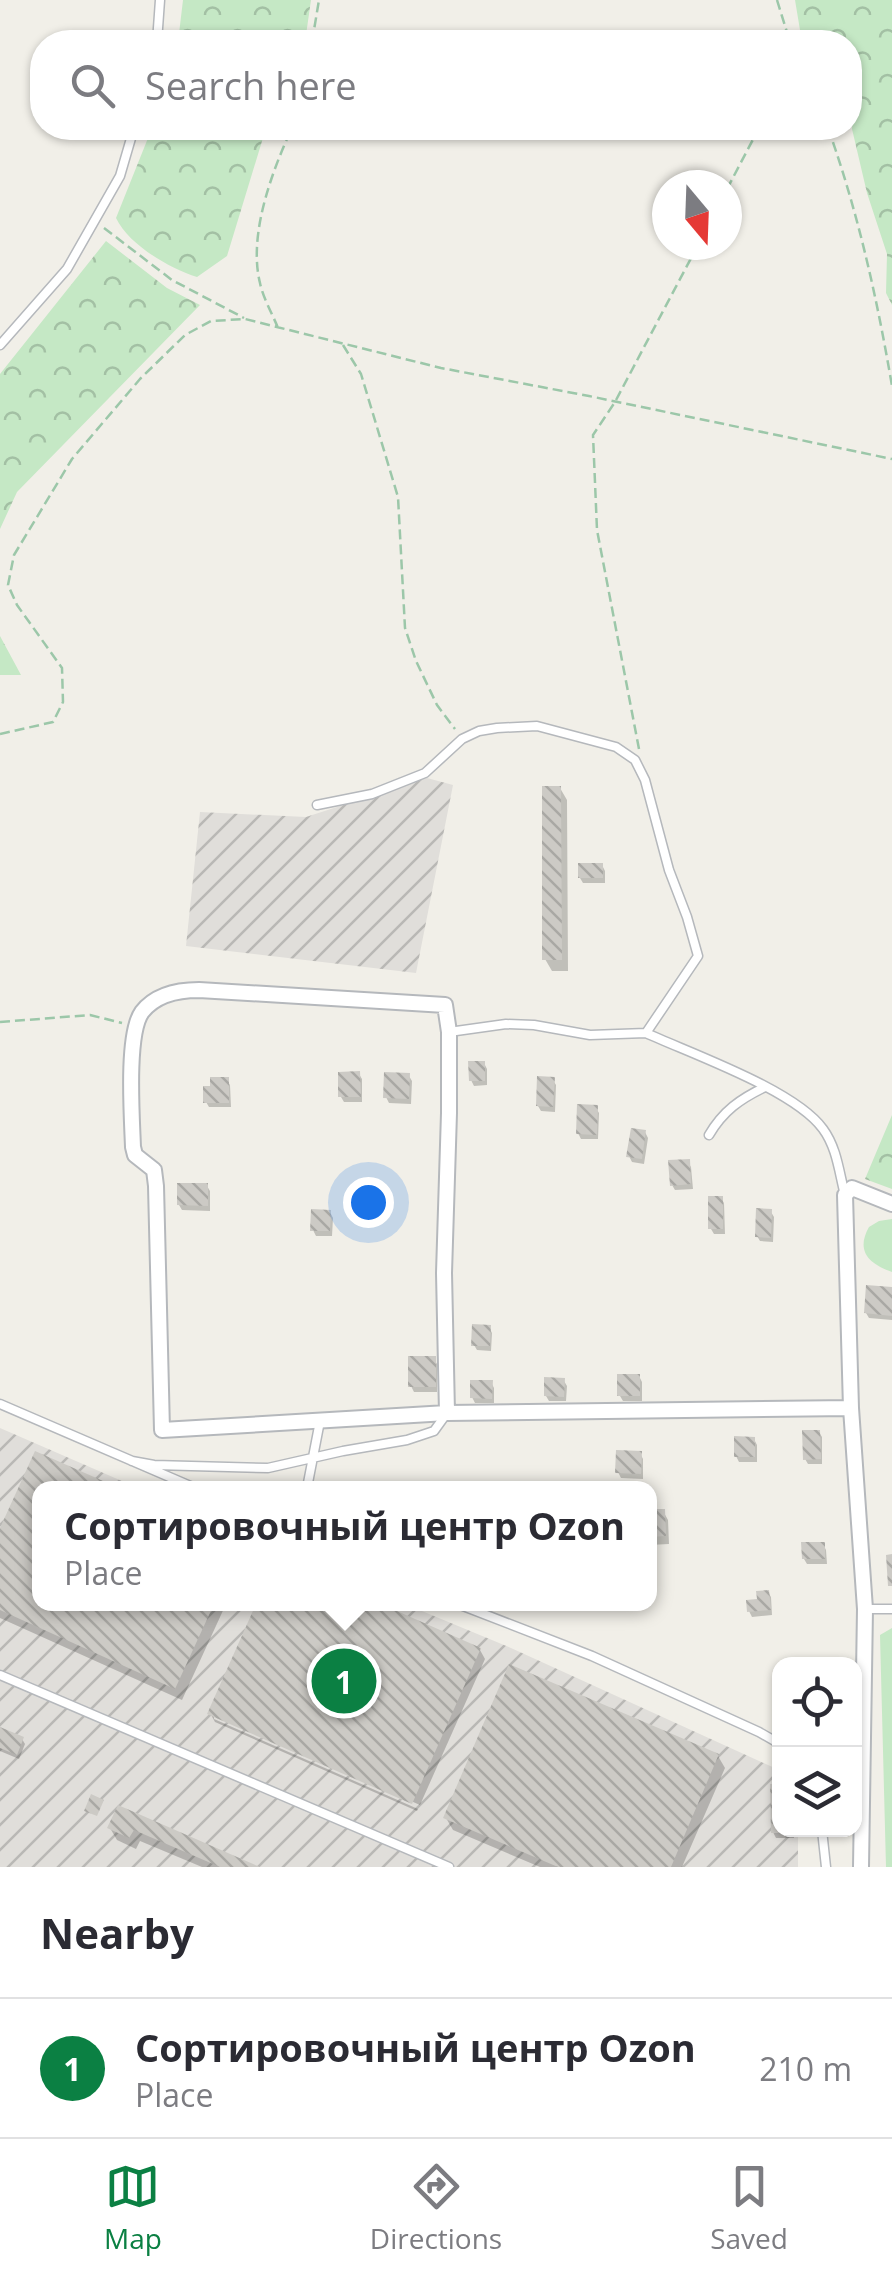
<!DOCTYPE html>
<html lang="en">
<head>
<meta charset="utf-8">
<style>
	:root { --surface:#fff; --page:#f2f2f3; --text:#2b2b33; --muted:#7c7c81; --line:#e1e1e2; --accent:#0b8043 }
	body { margin:0; font-family:"Open Sans",sans-serif; background:var(--page); color:var(--text) }
	.controls { position:absolute; right:30px; bottom:30px; display:grid; overflow:hidden; border-radius:20px; box-shadow:0 2px 8px #0004 }
	.controls button { width:90px; height:90px; display:grid; place-items:center; padding:0; border:0; border-bottom:2px solid var(--line); background:var(--surface); color:var(--text); font:50px sans-serif }
	.compass { position:absolute; left:652px; top:170px; width:90px; height:90px; border-radius:50%; background:var(--surface); box-shadow:0 2px 8px #0004; rotate:161deg }
	.you { position:absolute; left:368px; top:1202px; width:35px; height:35px; margin:-25px; border:8px solid #fff; border-radius:50%; background:#1a73e8; box-shadow:0 0 0 15px #1a73e833 }
	.badge { display:grid; place-items:center; width:65px; height:65px; border-radius:50%; background:var(--accent); color:#fff; font-size:32px; font-weight:700 }
	.pin { position:absolute; translate:-50% -50%; border:5px solid #fff; box-shadow:0 2px 10px #0006 }
	.popup { position:absolute; left:32px; top:1481px; width:625px; height:130px; box-sizing:border-box; display:grid; place-content:center; border-radius:20px; background:var(--surface); filter:drop-shadow(0 2px 8px #0005); font-size:32px; white-space:nowrap; color:var(--muted) }
	.popup b { font-size:38px; color:var(--text) }
	.popup::after { content:''; position:absolute; left:50%; top:100%; margin-left:-20px; border:20px solid transparent; border-top-color:var(--surface) }
	.list { margin:0; padding:0; list-style:none }
	h2 { display:flex; justify-content:space-between; align-items:center; height:130px; margin:0; padding:0 40px; font-size:42px }
	h2 small { font-size:32px; font-weight:400; color:var(--muted) }
	.list li { display:grid; grid-template-columns:65px 1fr auto; gap:30px; align-items:center; box-sizing:border-box; height:140px; padding:0 40px; border-top:2px solid var(--line) }
	.list b { display:block; font-size:38px; white-space:nowrap }
	.list p { margin:0; font-size:32px; white-space:nowrap; color:var(--muted) }
	.list em { font-size:32px; font-style:normal; color:var(--muted) }
	.icon { flex:none; width:55px; height:55px; fill:none; stroke:currentColor; stroke-width:2; stroke-linecap:round; stroke-linejoin:round }
	.map { position:relative; flex:none; width:892px; height:1867px; overflow:hidden }
	.search { position:absolute; background:var(--surface); box-shadow:0 2px 8px #0004; left:30px; right:30px; top:30px; height:110px; display:flex; align-items:center; gap:25px; box-sizing:border-box; padding:0 35px; border-radius:40px; color:var(--muted); font-size:38px }
	.sheet { height:270px; background:var(--surface) }
	nav { display:flex; justify-content:space-around; align-items:center; box-sizing:border-box; height:140px; border-top:2px solid var(--line); background:var(--surface); font-size:28px; color:var(--muted) }
	nav a { display:grid; justify-items:center; gap:5px }
	nav .on { color:var(--accent) }
	.map>svg:first-child { display:block }
	.industrial { fill:url(#industrial-furrows) }
	.green { fill:#c5e8c5 }
	.forest { fill:url(#forest-crowns) }
	.shadow { fill:#0003 }
	.building { fill:url(#building-back-hatch) }
	.lines { fill:none; stroke-linecap:round; stroke-linejoin:round }
	.lane-casing { stroke:#b5b8bc; stroke-width:11 }
	.street-casing { stroke:#b5b8bc; stroke-width:18 }
	.path { stroke:#9cc7a9; stroke-width:2.5; stroke-dasharray:10 5; stroke-linecap:butt }
	.lane { stroke:#fff; stroke-width:8 }
	.street { stroke:#fff; stroke-width:14 }
</style>
</head>
<body>
<div class="map">
<svg width="892" height="1867" viewBox="0 0 892 1867">
	<defs>
		<pattern id="industrial-furrows" width="10" height="10" patternUnits="userSpaceOnUse" patternTransform="scale(2.5)"><rect width="10" height="10" fill="#e0deda"/><path d="M-1 1l2-2M0 10L10 0M9 11l2-2" fill="none" stroke="#b9b8b5"/></pattern>
		<pattern id="forest-crowns" width="20" height="18" patternUnits="userSpaceOnUse" patternTransform="scale(2.5)"><rect width="20" height="18" fill="#c5e8c5"/><path d="M2 6a3 3 0 1 1 6 0M12 15a3 3 0 1 1 6 0" fill="none" stroke="#a3c0a4"/></pattern>
		<pattern id="building-back-hatch" width="6" height="6" patternUnits="userSpaceOnUse" patternTransform="scale(2.5)"><rect width="6" height="6" fill="#cccac5"/><path d="M-1 5l2 2M0 0l6 6M5-1l2 2" fill="none" stroke="#a9a8a4"/></pattern>
	</defs>
	<rect width="100%" height="100%" fill="#f1efe8"/>
	<path class="industrial" d="M427,778L453,785L416,973L186,946L200,812L306,817Z
		M0,1428L138,1488H39V1604H405L511,1648L779,1770L780,1830H798V1867H0Z"/>
	<path class="green" d="M892,1219V1272C870,1264 855,1252 869,1227L879,1221Z
		M892,1628V1867H886L880,1635Z"/>
	<path class="forest" d="M183,0H311L305,42H178Z
		M795,0H892V305L886,293L887,254L867,193L852,129L854,97H850V42H802Z
		M152,128H266L227,256L197,277C169,268 129,245 116,218Z
		M106,241L167,288L200,305L17,492L0,529V374Z
		M0,636L21,675H0Z
		M892,1115V1189L865,1179Z"/>
	<path class="shadow" d="M560,788L567,800L568,971H552L545,959Z
		M602,865L605,871V883H583L580,878Z
		M484,1063L487,1069V1085L474,1086L471,1080Z
		M359,1074L362,1079V1102H344L341,1097Z
		M409,1076L412,1081L411,1104L389,1103L386,1097Z
		M227,1080L230,1085L231,1107H209L206,1102Z
		M553,1080L556,1085L555,1112L541,1111L538,1106Z
		M596,1108L599,1113L598,1139H581L578,1133Z
		M645,1132L648,1138L644,1164L632,1162L629,1156Z
		M688,1162L691,1167L693,1189L675,1190L672,1185Z
		M207,1186L210,1191V1211L182,1210L179,1205Z
		M721,1198L724,1203L725,1234H714L711,1229Z
		M330,1212L333,1218L332,1236H316L313,1230Z
		M771,1212L774,1217L773,1242L760,1241L757,1236Z
		M892,1290V1320L869,1318L866,1313Z
		M489,1327L492,1333L491,1351L477,1350L474,1345Z
		M434,1359L437,1364V1392H414L411,1386Z
		M639,1376L642,1382V1401H623L620,1396Z
		M564,1381L567,1386L566,1401H549L546,1396Z
		M491,1382L494,1388V1403H475L472,1397Z
		M819,1432L822,1437V1464H808L805,1459Z
		M754,1439L757,1445V1462H739L736,1456Z
		M640,1453L643,1459V1479L621,1478L618,1472Z
		M36,1454L113,1488H39V1604H226L182,1700L0,1618V1534Z
		M663,1511L668,1520L669,1544L649,1545V1512Z
		M823,1544L826,1550L827,1564H807L804,1559Z
		M768,1592L771,1597L772,1615L752,1617L749,1611Z
		M258,1604H375L480,1650L485,1659L420,1805L214,1714V1719L418,1809L417,1811L215,1722L210,1713Z
		M0,1730L22,1739L25,1744L19,1759L0,1751Z
		M718,1756L725,1768L682,1867H540L453,1830L446,1818Z
		M119,1808L254,1867H202L140,1841L136,1849L117,1840L110,1828Z
		M780,1830H794V1838H776L773,1832Z"/>
	<path class="building" d="M542,786H561L562,960H542Z
		M578,863H603V878H578Z
		M468,1061H485V1081H469Z
		M360,1071L361,1097H338V1072Z
		M384,1072L410,1073L409,1099L383,1098Z
		M537,1076L555,1077L553,1107L536,1106Z
		M210,1077H229V1103H203V1086H210Z
		M577,1104L598,1105L597,1135L576,1134Z
		M631,1128L646,1130L642,1159L626,1157Z
		M690,1159L691,1184L670,1186L668,1160Z
		M177,1183H208V1206L177,1205Z
		M708,1196H723V1229H708Z
		M756,1208L772,1209L771,1238L755,1237Z
		M311,1209L331,1210L330,1231H310Z
		M866,1285L892,1287V1316L864,1313Z
		M472,1324L491,1325L490,1346H471Z
		M408,1356H436V1387H408Z
		M617,1374H640V1396H617Z
		M544,1377L565,1378L564,1397L544,1396Z
		M470,1380H493L492,1399L470,1398Z
		M802,1430H820L821,1459L803,1460Z
		M734,1436L755,1437V1457H734Z
		M616,1450L642,1451L641,1474L615,1473Z
		M35,1451L119,1488H39V1604H214L175,1689L0,1610V1528Z
		M649,1509H665L666,1536L649,1537Z
		M801,1542H825V1559H802Z
		M892,1554V1586H888L886,1555Z
		M769,1590L771,1610L747,1612L746,1600L757,1599L756,1591Z
		M256,1604H381L481,1648L412,1804L207,1714Z
		M509,1664L719,1754L671,1867H558L443,1818Z
		M0,1727L24,1737L17,1755L0,1748Z
		M770,1784H780V1833H771Z
		M91,1794L104,1800L97,1816L84,1811Z
		M118,1805L260,1867H220L134,1830L129,1838L107,1828Z"/>
	<g class="lines">
		<g class="lane-casing">
			<path id="lane" d="M157,42L160,0
				M0,345L67,269L120,176L134,128
				M317,805L372,794L425,773L462,739L479,731L497,728L537,726L616,747L635,760L645,780L669,870L687,917L698,956L646,1033C692,1054 795,1090 823,1129C837,1148 839,1172 845,1195
				M449,1032L506,1024L534,1025L590,1035L646,1033
				M709,1135C723,1111 740,1099 765,1087
				M0,1404L195,1488
				M132,1461L154,1465L268,1468L343,1451L407,1440L434,1431L447,1413
				M307,1488L320,1421
				M458,1604L592,1656L759,1732L780,1744
				M865,1609H892
				M0,1675L449,1867
				M822,1830L826,1867"/>
		</g>
		<g class="street-casing">
			<path id="street" d="M447,1413L444,1273L449,1113V1032L445,1005L199,990C178,990 156,994 142,1012C126,1034 132,1118 133,1147L135,1155L154,1170L156,1186L162,1430L447,1413L851,1408
				M861,1867L865,1609L851,1408L845,1195L852,1188L892,1204"/>
		</g>
		<path class="path" d="M777,0L790,42
			M312,42L319,0
			M828,128C858,212 877,298 892,386
			M727,189L759,128
			M104,228L172,280L244,318
			M278,328C272,313 263,298 260,283C248,235 272,171 292,128
			M343,345L361,374L398,497L405,628L416,661L437,705L455,729
			M0,734L53,722L63,702L62,668L17,605L8,585L14,555L72,459L140,379L185,335L211,321L245,319L441,368L589,396L892,459
			M639,749L597,530L593,435L615,402L698,245
			M0,1022L90,1015L122,1023"/>
		<use href="#lane" class="lane"/>
		<use href="#street" class="street"/>
	</g>
</svg>
<div class="controls">
<button><svg class="icon" aria-label="locate" viewBox="0 0 24 24"><circle cx="12" cy="12" r="6"/><path d="M12 2v4M12 18v4M2 12h4M18 12h4"/></svg></button>
<button><svg class="icon" aria-label="layers" viewBox="0 0 24 24"><path d="M12 4l9 5-9 5-9-5zM3 14l9 5 9-5"/></svg></button>
</div>
<svg class="compass" viewBox="-18 -18 36 36"><path d="M0-13l5 13h-10z" fill="#e53935"/><path d="M0 13l5-13h-10z" fill="#7c7c81"/></svg>
<div class="you"></div>
<div class="pin badge" style="left:344px;top:1681px">1</div>
<div class="popup"><b>Сортировочный центр Ozon</b>Place</div>
<div class="search"><svg class="icon" aria-label="search" viewBox="0 0 24 24"><circle cx="10" cy="10" r="6"/><path d="M15 15l6 6"/></svg>Search here</div>
</div>
<section class="sheet">
<h2>Nearby<small></small></h2>
<ul class="list">
<li><span class="badge">1</span><div><b>Сортировочный центр Ozon</b><p>Place</p></div><em>210 m</em></li>
</ul>
</section>
<nav>
<a class="on"><svg class="icon" aria-label="map" viewBox="0 0 24 24"><path d="M3 6l6-2 6 2 6-2v14l-6 2-6-2-6 2zM9 4v14M15 6v14"/></svg>Map</a>
<a><svg class="icon" aria-label="directions" viewBox="0 0 24 24"><path d="M12 3l9 9-9 9-9-9zM9 14v-3h6M13 9l2 2-2 2"/></svg>Directions</a>
<a><svg class="icon" aria-label="saved" viewBox="0 0 24 24"><path d="M7 4h10v16l-5-4-5 4z"/></svg>Saved</a>
</nav>
</body>
</html>
